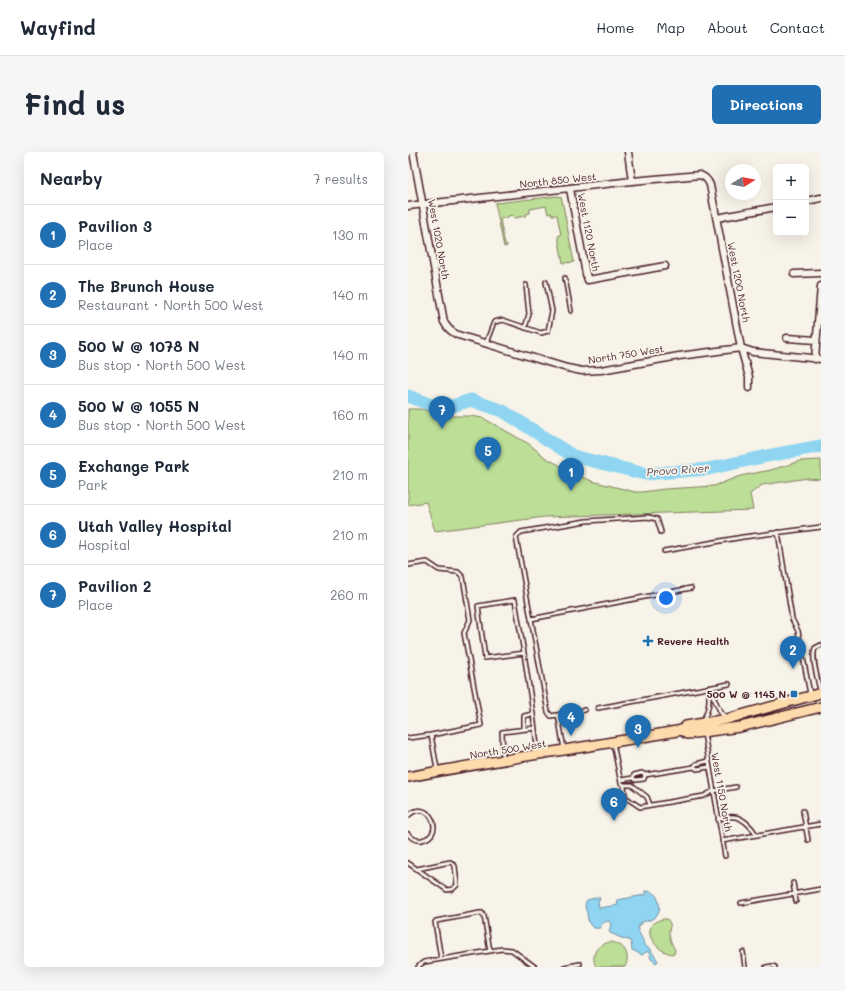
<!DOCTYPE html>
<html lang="en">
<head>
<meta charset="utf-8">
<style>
	:root { --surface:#fff; --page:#f6f6f7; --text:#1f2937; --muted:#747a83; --line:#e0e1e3; --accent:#1f6fb2 }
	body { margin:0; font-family:Mali,sans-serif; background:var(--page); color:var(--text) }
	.controls { position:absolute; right:12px; top:12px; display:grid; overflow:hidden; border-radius:6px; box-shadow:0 4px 16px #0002 }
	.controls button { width:36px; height:36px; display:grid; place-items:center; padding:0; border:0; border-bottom:1px solid var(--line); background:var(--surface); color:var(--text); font:20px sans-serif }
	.compass { position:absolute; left:317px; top:12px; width:36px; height:36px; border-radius:50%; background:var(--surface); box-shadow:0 4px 16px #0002; rotate:80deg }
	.you { position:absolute; left:258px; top:446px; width:14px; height:14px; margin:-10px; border:3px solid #fff; border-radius:50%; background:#1a73e8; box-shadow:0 0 0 6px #1a73e833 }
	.badge { display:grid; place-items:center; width:26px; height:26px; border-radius:50%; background:var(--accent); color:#fff; font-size:13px; font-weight:700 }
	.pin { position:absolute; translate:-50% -33px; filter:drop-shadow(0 1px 2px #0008) }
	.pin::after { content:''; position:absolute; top:21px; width:14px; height:12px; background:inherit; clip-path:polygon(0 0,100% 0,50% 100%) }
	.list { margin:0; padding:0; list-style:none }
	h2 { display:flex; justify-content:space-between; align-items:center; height:52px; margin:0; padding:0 16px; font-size:17px }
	h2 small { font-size:13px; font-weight:400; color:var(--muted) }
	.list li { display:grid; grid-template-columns:26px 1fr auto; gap:12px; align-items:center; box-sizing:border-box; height:60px; padding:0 16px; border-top:1px solid var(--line) }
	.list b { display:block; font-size:15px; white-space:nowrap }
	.list p { margin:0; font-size:13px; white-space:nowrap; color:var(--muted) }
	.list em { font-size:13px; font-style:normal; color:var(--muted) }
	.map { position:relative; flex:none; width:413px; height:815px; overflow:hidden; border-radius:6px }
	header { display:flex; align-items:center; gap:24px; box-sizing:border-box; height:56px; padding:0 20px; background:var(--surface); border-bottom:1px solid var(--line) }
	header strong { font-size:19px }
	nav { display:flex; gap:22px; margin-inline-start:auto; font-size:14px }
	.intro { display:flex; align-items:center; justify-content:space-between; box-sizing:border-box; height:96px; padding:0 24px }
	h1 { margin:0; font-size:28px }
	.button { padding:10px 18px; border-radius:6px; background:var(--accent); color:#fff; font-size:14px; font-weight:700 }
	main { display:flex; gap:24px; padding:0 24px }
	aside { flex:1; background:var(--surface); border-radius:6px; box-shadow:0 4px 16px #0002 }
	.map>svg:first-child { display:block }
	.green { fill:#bcde97; stroke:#837e61 }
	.water { fill:#8fd5f1; stroke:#738ca2 }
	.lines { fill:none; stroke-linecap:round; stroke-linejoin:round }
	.river { stroke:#8fd5f1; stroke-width:13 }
	.service-casing { stroke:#4a1f2b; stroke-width:6 }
	.minor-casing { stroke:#4a1f2b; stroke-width:9 }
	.primary-casing { stroke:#4a1f2b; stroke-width:12 }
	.service { stroke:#f7f3e8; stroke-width:3 }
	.minor { stroke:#f7f3e8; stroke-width:6 }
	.primary { stroke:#fedbac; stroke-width:9 }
	.poi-dot { fill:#1f6fb2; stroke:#f7f3e8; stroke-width:1.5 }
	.labels { text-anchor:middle; stroke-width:3.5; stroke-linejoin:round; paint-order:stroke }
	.street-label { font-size:10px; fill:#4a1f2b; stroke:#f7f3e8 }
	.poi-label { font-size:10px; font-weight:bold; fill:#4a1f2b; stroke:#f7f3e8; text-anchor:start }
	.water-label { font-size:11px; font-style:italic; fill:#5b4c5c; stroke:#f7f3e8 }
</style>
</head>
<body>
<header>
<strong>Wayfind</strong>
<nav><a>Home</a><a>Map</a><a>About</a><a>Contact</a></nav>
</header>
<div class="intro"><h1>Find us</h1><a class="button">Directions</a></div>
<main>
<aside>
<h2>Nearby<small>7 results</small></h2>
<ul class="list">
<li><span class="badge">1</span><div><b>Pavilion 3</b><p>Place</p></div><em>130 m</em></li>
<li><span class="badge">2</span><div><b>The Brunch House</b><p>Restaurant · North 500 West</p></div><em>140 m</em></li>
<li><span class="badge">3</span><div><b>500 W @ 1078 N</b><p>Bus stop · North 500 West</p></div><em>140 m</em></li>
<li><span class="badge">4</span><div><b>500 W @ 1055 N</b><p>Bus stop · North 500 West</p></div><em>160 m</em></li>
<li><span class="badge">5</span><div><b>Exchange Park</b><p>Park</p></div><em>210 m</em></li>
<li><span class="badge">6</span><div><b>Utah Valley Hospital</b><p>Hospital</p></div><em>210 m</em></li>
<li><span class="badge">7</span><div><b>Pavilion 2</b><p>Place</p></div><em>260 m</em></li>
</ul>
</aside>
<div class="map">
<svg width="413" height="815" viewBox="0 0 413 815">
	<rect width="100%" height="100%" fill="#f7f3e8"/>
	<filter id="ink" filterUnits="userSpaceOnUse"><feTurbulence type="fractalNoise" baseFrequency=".025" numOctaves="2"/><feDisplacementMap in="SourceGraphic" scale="8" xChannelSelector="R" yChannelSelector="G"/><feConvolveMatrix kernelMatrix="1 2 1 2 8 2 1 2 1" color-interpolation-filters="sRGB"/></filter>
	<g filter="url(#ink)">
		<path class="green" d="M150,44L153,45L154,48L166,110L155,111L150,84L153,83L149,63H144L143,61L140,62L138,54L122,57V61L118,62V64L106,66L105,63L100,64V65L92,67L97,93H99V94L96,95L87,51Z
			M0,257H12L43,264H63L75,266L121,292L138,306L168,322L184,329L227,340H234L257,337L306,334L332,324L363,318L392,309L413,308V327L400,326L354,333L342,342L345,358L137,365L27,379L18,350L0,353Z
			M254,767H259C264,773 262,773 261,779C261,786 264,793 267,798L266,802C249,802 228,775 254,767Z
			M203,790C216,792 223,802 217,815H188C182,802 189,792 203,790Z"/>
		<path class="water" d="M237,739C245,739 250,743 251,752C252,755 252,758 250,761C247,767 240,769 234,770L230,775C230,783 235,785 236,793L242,797L250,809L248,811L243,807L241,800H238L234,803L224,798L223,790L221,788L216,787L202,781L201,779C202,775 204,773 201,769C196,770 193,771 192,776C181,778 180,769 179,761C177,755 176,753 179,748L191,745L192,748H190L191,756L210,753L209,748L237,743Z"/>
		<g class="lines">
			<path class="river" d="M0,244L26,254H44L63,248L95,259L165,304L237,322L300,317L359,304L413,294"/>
			<g class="service-casing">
				<path id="service" d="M157,126L163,159
					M117,176L121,162L118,133
					M78,191L86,170L95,168L133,181L140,179L144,159L138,130
					M370,380L384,467L390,479L402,542
					M256,399L335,385L413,375
					M0,413L19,410L31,418L50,420L55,425L62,468L56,481L73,573L23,583L29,617
					M123,467L283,436
					M116,501L77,506L70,454L107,448L116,501L125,562L130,601
					M302,538L313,561L318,565
					M412,539C410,527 403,507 407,496L413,493
					M190,556L321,532
					M177,558L143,564L140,560L108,385L113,380L178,369L240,365L249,367L253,380
					M150,563L156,597
					M295,568C302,557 301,549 301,536
					M116,577V564L125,562
					M296,581L317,704
					M0,586L23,583
					M205,591L213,631L216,633L217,645L232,655L296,644L305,639L328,635
					M95,607L94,580L127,576
					M286,615L288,612L300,609
					M237,623L286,615L289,617L301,615
					M213,628L225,626L227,628L236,627L237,623L234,621L226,623L225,626
					M216,633H224L239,645L242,653
					M395,659L400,688
					M0,664C20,644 39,683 14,688C8,689 4,687 0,682
					M310,667C316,666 321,664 327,665C335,666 345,676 348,683
					M314,689L413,672
					M0,711L39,738L45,737L49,733L47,714L44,711L42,710L9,717
					M385,731L388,749
					M333,751L413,737
					M335,800L337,815
					M33,807L27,770L28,769L72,761H74L76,764L82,799
					M10,815L13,812L16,810L94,797L104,798L127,815
					M156,815L172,812
					M358,815L365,814L367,815"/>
			</g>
			<g class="minor-casing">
				<path id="minor" d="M5,0L36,170C39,176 43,180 50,183L159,216L174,219L193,218L271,204L333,196L345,200L413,207
					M220,0L224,29
					M162,37L178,122L180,128L257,114
					M398,49L413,46
					M0,54L224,29L292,23C298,25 300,28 302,33L333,196L341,225V236
					M309,66L368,55
					M386,122L413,121
					M379,186L408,188
					M407,207L413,134"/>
			</g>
			<g class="primary-casing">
				<path id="primary" d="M274,578L279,582L332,575L413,555
					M0,625C91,607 183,595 274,578L278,574L319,567L413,541"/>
			</g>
			<use href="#service" class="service"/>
			<use href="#minor" class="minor"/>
			<use href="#primary" class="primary"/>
		</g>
	</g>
	<g class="poi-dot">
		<path d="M238 483h4v4h4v4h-4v4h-4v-4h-4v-4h4z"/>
		<rect x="382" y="538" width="8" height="8" rx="2"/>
	</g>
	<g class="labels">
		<g class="street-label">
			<text transform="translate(150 28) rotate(-6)" y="4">North 850 West</text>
			<text transform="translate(181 80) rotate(79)" y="4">West 1120 North</text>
			<text transform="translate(31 87) rotate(80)" y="4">West 1020 North</text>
			<text transform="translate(331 130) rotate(79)" y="4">West 1200 North</text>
			<text transform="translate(218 202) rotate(-9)" y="4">North 750 West</text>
			<text transform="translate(100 597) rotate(-9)" y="4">North 500 West</text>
			<text transform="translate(314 640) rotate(80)" y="4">West 1150 North</text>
		</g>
		<g class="poi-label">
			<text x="249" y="493">Revere Health</text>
			<text x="378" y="546" text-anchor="end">500 W @ 1145 N</text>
		</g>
		<g class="water-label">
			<text transform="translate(270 318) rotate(-4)" y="4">Provo River</text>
		</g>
	</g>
</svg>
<div class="controls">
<button>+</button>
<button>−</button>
</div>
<svg class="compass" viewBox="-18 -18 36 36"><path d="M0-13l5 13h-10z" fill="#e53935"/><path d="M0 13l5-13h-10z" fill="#747a83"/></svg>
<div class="you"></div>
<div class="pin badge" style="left:163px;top:339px">1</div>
<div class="pin badge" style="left:385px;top:517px">2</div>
<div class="pin badge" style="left:230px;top:596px">3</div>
<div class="pin badge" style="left:163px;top:584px">4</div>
<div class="pin badge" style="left:80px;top:318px">5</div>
<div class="pin badge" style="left:206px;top:669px">6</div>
<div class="pin badge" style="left:34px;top:277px">7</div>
</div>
</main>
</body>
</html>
